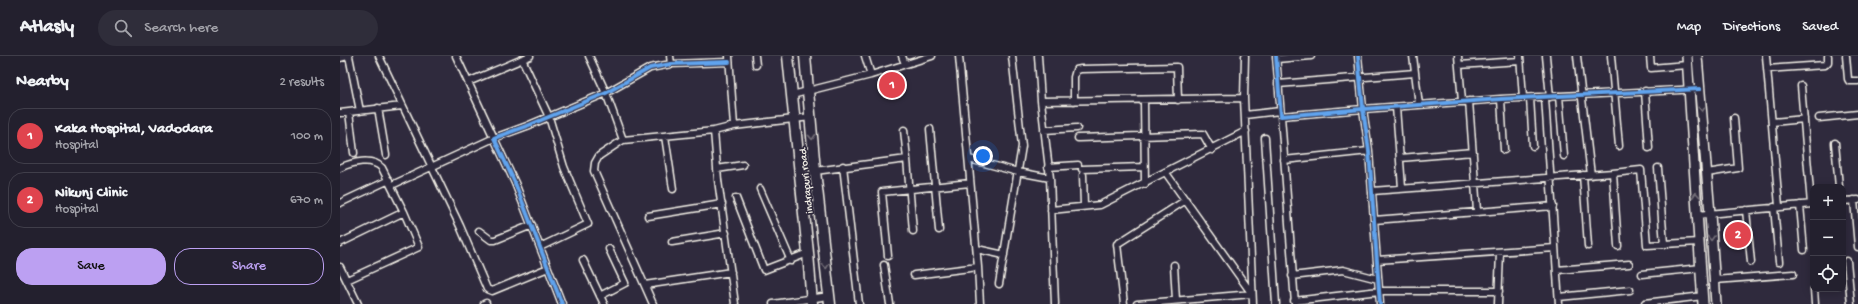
<!DOCTYPE html>
<html lang="en">
<head>
<meta charset="utf-8">
<style>
	:root { --surface:#23202e; --page:#2f2d3a; --text:#f1f3f6; --muted:#a3a3aa; --line:#403e4a; --accent:#bca0f2 }
	body { margin:0; font-family:"Gochi Hand",sans-serif; background:var(--page); color:var(--text) }
	.controls { position:absolute; right:12px; bottom:12px; display:grid; overflow:hidden; border-radius:8px; box-shadow:0 2px 10px #0003 }
	.controls button { width:36px; height:36px; display:grid; place-items:center; padding:0; border:0; border-bottom:1px solid var(--line); background:var(--surface); color:var(--text); font:20px sans-serif }
	.you { position:absolute; left:643px; top:100px; width:14px; height:14px; margin:-10px; border:3px solid #fff; border-radius:50%; background:#1a73e8; box-shadow:0 0 0 6px #1a73e833 }
	.badge { display:grid; place-items:center; width:26px; height:26px; border-radius:50%; background:var(--accent); color:#fff; font-size:13px; font-weight:700 }
	.pin { position:absolute; translate:-50% -50%; border:2px solid #fff; box-shadow:0 1px 4px #0006 }
	.list { margin:0; padding:0; list-style:none }
	h2 { display:flex; justify-content:space-between; align-items:center; height:52px; margin:0; padding:0 16px; font-size:17px }
	h2 small { font-size:13px; font-weight:400; color:var(--muted) }
	.list li { display:grid; grid-template-columns:26px 1fr auto; gap:12px; align-items:center; box-sizing:border-box; height:56px; margin:0 8px 8px; padding:0 8px; border:1px solid var(--line); border-radius:16px }
	.list b { display:block; font-size:15px; white-space:nowrap }
	.list p { margin:0; font-size:13px; white-space:nowrap; color:var(--muted) }
	.list em { font-size:13px; font-style:normal; color:var(--muted) }
	.actions { display:flex; gap:8px; padding:12px 16px }
	.actions a { flex:1; padding:9px 0; border:1px solid var(--accent); border-radius:16px; text-align:center; font-size:14px; color:var(--accent) }
	.actions .main { background:var(--accent); color:#111 }
	.icon { flex:none; width:22px; height:22px; fill:none; stroke:currentColor; stroke-width:2; stroke-linecap:round; stroke-linejoin:round }
	.map { position:relative; flex:none; width:1518px; height:248px; overflow:hidden }
	header { display:flex; align-items:center; gap:24px; box-sizing:border-box; height:56px; padding:0 20px; background:var(--surface); border-bottom:1px solid var(--line) }
	header strong { font-size:19px }
	nav { display:flex; gap:22px; margin-inline-start:auto; font-size:14px }
	.search { width:280px; height:36px; background:var(--page); display:flex; align-items:center; gap:10px; box-sizing:border-box; padding:0 14px; border-radius:22px; color:var(--muted); font-size:15px }
	main { display:flex }
	aside { flex:1; background:var(--surface) }
	.map>svg:first-child { display:block }
	.lines { fill:none; stroke-linecap:round; stroke-linejoin:round }
	.street-casing { stroke:#f4f1e8; stroke-width:9 }
	.secondary-casing { stroke:#f4f1e8; stroke-width:12 }
	.primary-casing { stroke:#f4f1e8; stroke-width:13 }
	.street { stroke:#2f2a3d; stroke-width:6 }
	.secondary { stroke:#2f2a3d; stroke-width:9 }
	.primary { stroke:#2f2a3d; stroke-width:10 }
	.cycleway-casing { stroke:#2f2a3d; stroke-width:6 }
	.cycleway { stroke:#60a3ed; stroke-width:4 }
	.oneway { stroke:#747079 }
	.labels { text-anchor:middle; stroke-width:3.5; stroke-linejoin:round; paint-order:stroke }
	.street-label { font-size:11px; fill:#f4f1e8; stroke:#2f2a3d }
</style>
</head>
<body>
<header>
<strong>Atlasly</strong>
<div class="search"><svg class="icon" aria-label="search" viewBox="0 0 24 24"><circle cx="10" cy="10" r="6"/><path d="M15 15l6 6"/></svg>Search here</div>
<nav><a>Map</a><a>Directions</a><a>Saved</a></nav>
</header>
<main>
<aside>
<h2>Nearby<small>2 results</small></h2>
<ul class="list">
<li><span class="badge" style="background:#e0444e">1</span><div><b>Kaka Hospital, Vadodara</b><p>Hospital</p></div><em>100 m</em></li>
<li><span class="badge" style="background:#e0444e">2</span><div><b>Nikunj Clinic</b><p>Hospital</p></div><em>670 m</em></li>
</ul>
<div class="actions"><a class="main">Save</a><a>Share</a></div>
</aside>
<div class="map">
<svg width="1518" height="248" viewBox="0 0 1518 248">
	<rect width="100%" height="100%" fill="#2f2a3d"/>
	<filter id="ink" filterUnits="userSpaceOnUse"><feTurbulence type="fractalNoise" baseFrequency=".025" numOctaves="2"/><feDisplacementMap in="SourceGraphic" scale="8" xChannelSelector="R" yChannelSelector="G"/><feConvolveMatrix kernelMatrix="1 2 1 2 8 2 1 2 1" color-interpolation-filters="sRGB"/></filter>
	<g filter="url(#ink)">
		<g class="lines">
			<g class="street-casing">
				<path id="street" d="M9,0L20,55
					M39,0L120,170L147,233L152,235L208,212
					M249,0L266,37L283,84
					M330,0L331,8
					M389,0L394,70
					M415,0L416,9
					M525,0L531,19
					M562,0L565,8
					M619,0L638,211L640,248
					M698,0L701,45L710,122L715,248
					M905,0L904,42L913,248
					M936,0L941,60L1023,53L1029,95L1040,248
					M1018,0L1023,53L1161,43L1360,33
					M1073,0L1079,49
					M1118,0L1122,45
					M1180,0L1183,42
					M1206,0L1210,41
					M1237,0L1251,119
					M1271,0L1279,90
					M1310,0L1311,12L1347,9
					M1426,0L1439,150
					M1506,0L1508,23L1509,25H1518
					M0,2L7,0
					M182,3L209,61L224,111L248,168L200,191
					M937,3L971,0
					M1119,9L1180,5
					M1427,13L1485,9L1488,6V0
					M128,26L190,0
					M938,28L1075,17
					M1461,30L1471,148
					M1305,35L1309,92
					M452,39L531,19L592,0
					M1219,40L1224,100
					M1190,42L1193,90
					M1205,42L1219,248
					M1161,43L1164,94
					M701,45L904,42
					M734,45V21L736,14L741,13L837,11L838,44
					M804,45L805,128
					M1129,45L1137,155
					M1056,51L1062,132
					M38,52L46,99
					M9,56L14,97
					M0,57L62,50
					M905,59L940,55
					M941,60L955,248
					M1479,62L1518,58
					M1432,66L1464,63
					M590,73L599,174
					M704,74L737,72
					M374,75L378,124L395,248
					M325,80L333,133
					M738,82L863,78L872,94
					M925,82L936,248
					M1495,87L1499,131
					M1060,102L1133,96
					M567,103L573,175
					M629,103L678,116L710,122
					M944,104L1029,95
					M503,110L519,248
					M708,111L738,109
					M0,112C12,106 32,101 42,112L64,156L0,187
					M1318,112L1324,188L1359,186
					M377,113L403,109
					M742,113L804,111
					M475,115L567,103L564,74
					M826,117L912,238
					M1273,117L1301,114L1307,189L1324,188
					M1367,117L1398,112L1394,62
					M743,119L744,150
					M1243,119L1248,190
					M52,129L154,82L116,0
					M420,133L451,205
					M1032,135L1273,117L1278,190
					M396,142L424,214L468,197
					M1514,144L1518,191
					M1503,145L1518,144
					M0,147L49,124
					M1460,149L1464,194
					M1434,151L1439,206
					M711,154L760,149L906,75
					M1406,154L1411,206
					M1357,159L1473,148
					M308,160L382,148
					M1034,164L1213,150
					M139,175L151,184H155L192,169
					M332,186L386,177
					M637,193L664,199
					M548,200L542,136L630,127
					M243,204L264,248
					M1037,204L1215,192
					M1507,205L1511,248
					M544,209L550,248
					M834,209L836,244
					M0,211L18,248
					M1217,214L1289,208
					M1302,218L1361,212
					M574,219L638,211
					M952,220L1003,214L1038,223
					M7,224L79,191L64,156
					M1375,224L1453,218
					M659,228L682,90L672,0
					M305,229L391,216
					M1474,233L1475,248
					M260,240L285,227L269,193
					M1219,241L1290,234
					M954,245L1039,235H1159
					M1305,247L1363,240
					M144,248L146,247
					M222,248L175,127L154,82L187,70L266,37L310,12L331,8L389,6
					M313,248L254,115L255,107L259,100L283,84L374,75L394,70L471,61
					M433,248L489,240
					M784,248L777,188L846,144
					M797,248L912,238
					M1158,248L1160,196"/>
			</g>
			<g class="secondary-casing">
				<path id="secondary" d="M1347,0L1363,248
					M1357,0L1370,158L1376,248"/>
			</g>
			<g class="primary-casing">
				<path id="primary" d="M448,0L468,197L472,248
					M465,0L475,115L490,248"/>
			</g>
			<use href="#street" class="street"/>
			<use href="#secondary" class="secondary"/>
			<use href="#primary" class="primary"/>
			<g class="cycleway-casing">
				<path id="cycleway" d="M936,0L941,60L1023,53L1029,95L1040,248
					M1018,0L1023,53L1161,43L1360,33
					M222,248L175,127L154,82L187,70L266,37L310,12L331,8L389,6"/>
			</g>
			<use href="#cycleway" class="cycleway"/>
		</g>
		<defs><path id="oneway-chevron" d="M-2-3.5L2.5 0L-2 3.5" fill="none" stroke-width="1.6" stroke-linecap="round" stroke-linejoin="round"/></defs>
		<g class="oneway">
			<use href="#oneway-chevron" transform="translate(1362 53) rotate(85)"/>
			<use href="#oneway-chevron" transform="translate(472 81) rotate(86)"/>
			<use href="#oneway-chevron" transform="translate(1356 139) rotate(-94)"/>
			<use href="#oneway-chevron" transform="translate(1371 182) rotate(87)"/>
			<use href="#oneway-chevron" transform="translate(486 210) rotate(84)"/>
		</g>
	</g>
	<g class="labels">
		<g class="street-label">
			<text transform="translate(465 125) rotate(-96)" y="4">indrapuri road</text>
		</g>
	</g>
</svg>
<div class="controls">
<button>+</button>
<button>−</button>
<button><svg class="icon" aria-label="locate" viewBox="0 0 24 24"><circle cx="12" cy="12" r="6"/><path d="M12 2v4M12 18v4M2 12h4M18 12h4"/></svg></button>
</div>
<div class="you"></div>
<div class="pin badge" style="left:552px;top:29px;background:#e0444e">1</div>
<div class="pin badge" style="left:1398px;top:179px;background:#e0444e">2</div>
</div>
</main>
</body>
</html>
